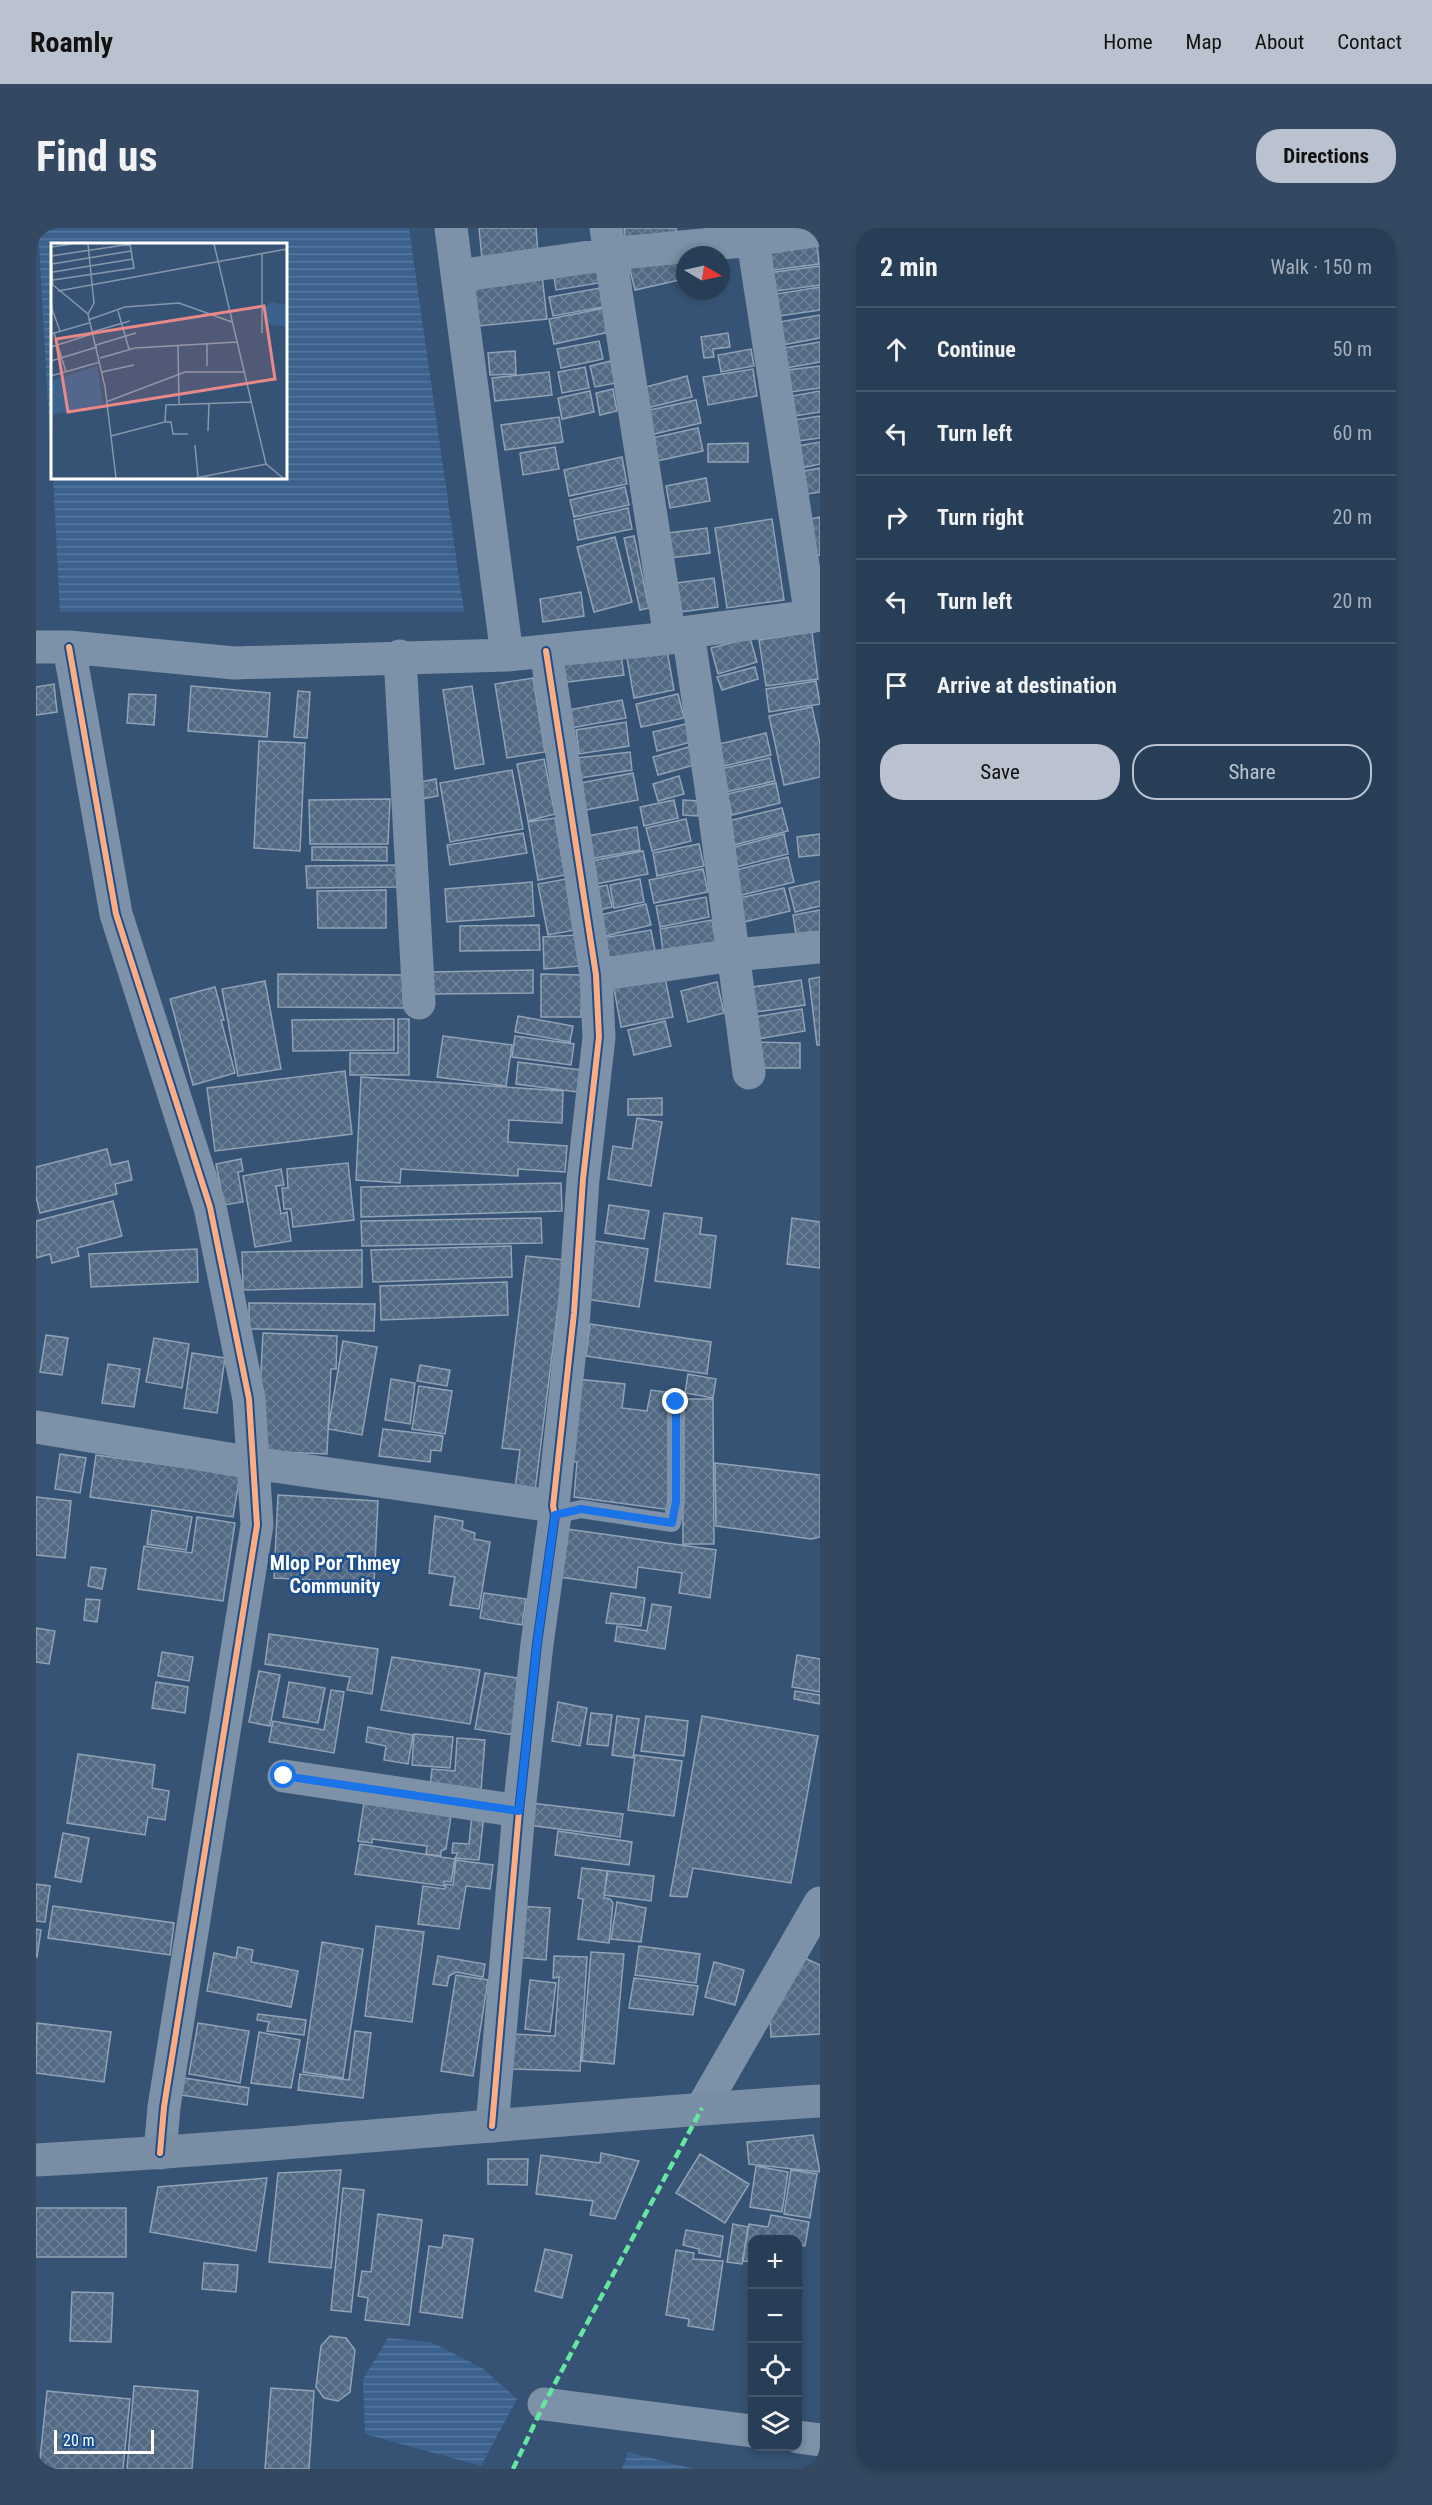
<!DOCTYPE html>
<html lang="en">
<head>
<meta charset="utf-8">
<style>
	:root { --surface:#283e57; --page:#344961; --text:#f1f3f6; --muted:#a5aeba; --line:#44576d; --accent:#b9c2ce }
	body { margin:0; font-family:"Roboto Condensed",sans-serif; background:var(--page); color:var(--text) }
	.controls { position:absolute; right:18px; bottom:18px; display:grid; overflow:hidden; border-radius:12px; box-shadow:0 3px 9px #0003 }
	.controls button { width:54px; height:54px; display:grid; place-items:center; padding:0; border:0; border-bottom:2px solid var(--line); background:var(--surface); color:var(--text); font:30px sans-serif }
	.compass { position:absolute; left:640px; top:18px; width:54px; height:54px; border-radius:50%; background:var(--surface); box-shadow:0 3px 9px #0003; rotate:99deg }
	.scale { position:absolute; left:18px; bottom:15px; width:100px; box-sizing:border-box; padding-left:6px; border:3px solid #fff; border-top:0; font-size:16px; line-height:21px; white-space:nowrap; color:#fff; -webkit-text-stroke:4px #1b4f8f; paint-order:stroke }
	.stop { position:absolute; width:18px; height:18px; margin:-14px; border:4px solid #1a73e8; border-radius:50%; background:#fff }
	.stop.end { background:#1a73e8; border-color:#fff; box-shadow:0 2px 6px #0008 }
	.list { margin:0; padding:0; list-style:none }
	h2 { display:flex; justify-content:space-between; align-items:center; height:78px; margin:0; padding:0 24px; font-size:26px }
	h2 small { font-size:20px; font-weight:400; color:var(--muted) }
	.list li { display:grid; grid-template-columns:39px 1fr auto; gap:18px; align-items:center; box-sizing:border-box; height:84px; padding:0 24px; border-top:2px solid var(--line) }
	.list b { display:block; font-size:22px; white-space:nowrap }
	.list em { font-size:20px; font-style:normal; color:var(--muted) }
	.actions { display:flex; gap:12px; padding:18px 24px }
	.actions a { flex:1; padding:14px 0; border:2px solid var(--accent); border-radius:24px; text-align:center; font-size:21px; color:var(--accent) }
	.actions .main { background:var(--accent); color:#111 }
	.icon { flex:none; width:33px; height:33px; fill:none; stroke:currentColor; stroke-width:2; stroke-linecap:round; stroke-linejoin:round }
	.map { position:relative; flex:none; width:784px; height:2241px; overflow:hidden; border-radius:24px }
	header { display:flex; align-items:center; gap:36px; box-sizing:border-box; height:84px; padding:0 30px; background:var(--accent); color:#111 }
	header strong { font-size:28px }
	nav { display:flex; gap:33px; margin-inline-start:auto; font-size:21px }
	.intro { display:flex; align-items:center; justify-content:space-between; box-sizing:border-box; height:144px; padding:0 36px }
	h1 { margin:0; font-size:42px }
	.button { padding:15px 27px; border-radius:24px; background:var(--accent); color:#111; font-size:21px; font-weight:700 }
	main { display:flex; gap:36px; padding:0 36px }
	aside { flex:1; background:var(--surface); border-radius:24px; box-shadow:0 3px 9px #0003 }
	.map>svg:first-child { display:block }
	.water { fill:url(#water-rules) }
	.building { fill:url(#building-cross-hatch); stroke:#92a2b6; stroke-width:1.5 }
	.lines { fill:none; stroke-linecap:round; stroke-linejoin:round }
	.lane { stroke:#7d92a8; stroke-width:18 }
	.street { stroke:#7d92a8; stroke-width:33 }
	.secondary { stroke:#798da4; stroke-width:33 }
	.quiet { stroke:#66e7a1; stroke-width:4.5; stroke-dasharray:9 4.5; stroke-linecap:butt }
	.cycleway-casing { stroke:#1b4f8f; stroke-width:10 }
	.cycleway { stroke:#ffac80; stroke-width:6 }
	.route { stroke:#1a73e8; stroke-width:8 }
	.labels { text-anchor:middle; stroke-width:5; stroke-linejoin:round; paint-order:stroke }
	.neighbourhood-label { font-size:20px; font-weight:bold; fill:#fff; stroke:#1b4f8f }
	.inset-road { fill:none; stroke:#8697ac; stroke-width:1.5 }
	.view { fill:#e88989; fill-opacity:0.15; stroke:#e88989; stroke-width:3 }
	.inset-edge { fill:none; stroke:#fff; stroke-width:3 }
</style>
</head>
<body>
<header>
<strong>Roamly</strong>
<nav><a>Home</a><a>Map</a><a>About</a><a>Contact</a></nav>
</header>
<div class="intro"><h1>Find us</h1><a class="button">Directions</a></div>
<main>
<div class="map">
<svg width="784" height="2241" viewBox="0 0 784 2241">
	<defs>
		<pattern id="water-rules" width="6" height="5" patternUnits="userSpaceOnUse" patternTransform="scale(1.5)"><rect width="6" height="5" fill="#3b618d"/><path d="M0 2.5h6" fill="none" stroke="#58799e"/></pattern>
		<pattern id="building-cross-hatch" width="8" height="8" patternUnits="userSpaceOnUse" patternTransform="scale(1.5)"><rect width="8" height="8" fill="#526984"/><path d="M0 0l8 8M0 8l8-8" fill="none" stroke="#6c8096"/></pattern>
	</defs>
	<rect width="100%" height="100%" fill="#365274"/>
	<path class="water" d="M2,0H373L428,384H24L17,249H249V16H16V248Z
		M352,2110L395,2114L446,2140L481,2171L445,2238L329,2206L327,2151Z
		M592,2224L658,2241H586Z"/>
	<path class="building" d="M443,0H500L502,26L446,31Z
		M588,0H640L641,5L590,14Z
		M781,16L783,36L730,43L727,23Z
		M642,26L648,51L599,62L593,38Z
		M560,36L563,55L520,62L517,43Z
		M505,38L511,91L443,98L437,46Z
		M784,38V57L733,64L731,45Z
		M784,59V82L737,89L734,67Z
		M564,60L567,79L517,88L513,69Z
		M569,80L574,104L518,116L513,91Z
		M784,87V110L741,118L737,95Z
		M692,105L694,119L677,121L678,129L668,130L665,109Z
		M563,113L567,131L525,140L521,121Z
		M784,114V134L745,141L742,121Z
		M715,121L718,138L685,144L682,127Z
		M479,123L480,146L454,147L452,125Z
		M575,133L580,155L559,159L554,138Z
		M784,138V160L747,165L744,143Z
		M549,139L553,160L526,165L522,144Z
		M717,141L721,168L672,177L667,149Z
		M513,144L516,167L459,173L456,150Z
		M651,148L656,169L611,180L606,160Z
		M577,161L581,183L564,187L560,165Z
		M554,163L558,184L526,191L522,170Z
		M784,163V184L759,188L756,168Z
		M660,172L665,195L614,207L609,183Z
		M784,188V210L755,214L751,193Z
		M523,189L527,214L469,222L465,197Z
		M662,200L667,223L621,233L616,210Z
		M784,214V236L765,240L761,218Z
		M712,215V234H672V216Z
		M519,219L523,241L487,247L484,225Z
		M586,229L591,256L533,268L528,242Z
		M784,240V264L766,267L762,244Z
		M670,250L674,273L634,280L630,258Z
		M589,259L593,277L538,289L534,272Z
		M592,280L596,301L542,312L538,292Z
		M784,289V327L770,330L764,293Z
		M736,291L748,372L691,380L679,300Z
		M671,300L674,325L627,331L624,306Z
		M598,308L613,380L604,382L588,310Z
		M579,309L596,374L558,384L541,319Z
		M678,350L682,379L637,385L633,356Z
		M545,364L548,388L507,394L504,371Z
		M776,404L782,451L730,458L723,412Z
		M714,410L721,434L682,446L675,420Z
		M630,417L638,462L598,470L590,424Z
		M584,421L588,447L524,455L521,428Z
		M719,439L722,451L686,462L681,449Z
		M497,450L509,524L471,530L459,456Z
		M780,453L784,476L733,484L730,461Z
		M18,456L21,484L0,487V459Z
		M155,458L234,465L231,509L152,503Z
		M436,458L448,536L419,541L407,462Z
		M262,463L274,464L271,510L258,509Z
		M93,466L120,467L118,497L91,495Z
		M642,466L648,490L605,499L600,476Z
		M586,472L590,490L535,500L532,482Z
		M776,479L784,516V549L748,557L733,488Z
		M590,494L593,518L543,526L540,502Z
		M650,496L655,514L621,523L617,504Z
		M730,505L735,527L688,538L683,516Z
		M223,513L269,515L264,623L218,620Z
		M653,519L658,537L622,547L617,529Z
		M594,524L596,542L544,550L541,530Z
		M734,530L739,553L685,565L680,542Z
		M508,531L519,586L492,593L481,536Z
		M476,542L487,601L414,614L404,555Z
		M597,545L602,572L544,583L539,556Z
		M643,548L648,566L622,573L617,556Z
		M400,551L402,568L385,571L383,554Z
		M740,555L744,575L696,587L691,566Z
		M354,571L352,616H274L273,572Z
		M638,572L642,590L608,598L604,579Z
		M647,572L663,573L662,588L647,587Z
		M746,580L752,603L694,618L688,594Z
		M519,590L529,647L502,652L492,594Z
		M650,591L655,613L616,623L610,600Z
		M601,599L604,622L548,632L545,609Z
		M487,605L491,625L414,637L411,617Z
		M748,606L752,626L700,639L695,620Z
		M784,606V627L763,629L761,609Z
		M663,616L668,638L621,648L617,625Z
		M276,619H351V633L276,632Z
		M607,623L612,646L554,657L550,634Z
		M752,629L758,654L698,669L692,644Z
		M364,637L365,659L271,660L270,638Z
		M667,641L672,664L618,675L613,652Z
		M530,651L539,702L512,707L502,656Z
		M604,651L608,674L578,680L574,657Z
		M784,653V678L759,684L753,660Z
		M496,654L498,688L411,694L409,661Z
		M571,657L576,679L555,684L550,661Z
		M748,660L754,683L704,695L699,671Z
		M350,662V700H282L281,663Z
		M670,669L673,689L624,699L620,678Z
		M610,676L615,697L561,710L556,689Z
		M784,682V708L761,713L757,687Z
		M676,692L680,716L627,724L624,701Z
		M503,697L504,722L424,723V698Z
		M615,702L620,728L565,738L560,711Z
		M541,707L543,738L508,741L507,709Z
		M627,740L637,789L585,799L576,750Z
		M497,742V765L397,766L396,744Z
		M242,746L368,747V780L242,779Z
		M505,746L546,747L545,789H505Z
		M784,749V817H781L773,751Z
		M765,752L769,777L713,785L710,760Z
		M229,753L245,841L202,848L186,761Z
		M681,754L688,785L652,794L645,763Z
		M179,759L188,792H185L199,845L157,857L134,771Z
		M766,781L769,803L716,812L712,790Z
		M482,788L537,798L534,814L479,804Z
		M358,791V822L257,823L256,792Z
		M362,791H373V847H314V825H362Z
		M629,793L635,818L598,827L592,802Z
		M407,808L476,817L470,858L401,849Z
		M479,808L538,816L535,837L476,829Z
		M714,814L764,815V840H714Z
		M482,834L545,842L541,864L480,856Z
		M309,843L316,906L179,923L171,860Z
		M325,849L527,863L526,895L473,892L472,914L531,918L529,944L482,941V948L365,941L364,955L320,952Z
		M626,870V887H592V871Z
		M601,890L626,894L615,958L572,951L577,918L596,921Z
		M71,921L75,937L92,933L96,952L79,956L81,966L4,985L0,969V939Z
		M205,931L207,943L202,944L207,974L188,977L180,936Z
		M312,935L318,992L257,999L255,981H248L246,960H252L251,941Z
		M245,941L248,957L240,958L245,986L251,984L255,1013L219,1019L207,948Z
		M525,955L526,983L325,989V959Z
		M77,973L86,1008L41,1020L43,1028L16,1035L14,1026L0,1030V993Z
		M573,977L613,983L608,1011L569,1005Z
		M628,985L666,990L664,1006L680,1008L674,1060L619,1053Z
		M505,990L506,1015L326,1018L325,993Z
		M756,990L784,994V1040L751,1036Z
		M559,1013L612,1021L603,1079L550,1071Z
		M475,1018L476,1049L337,1054L335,1022Z
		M161,1021L162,1054L55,1059L53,1026Z
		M326,1022V1059L207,1062L206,1024Z
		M490,1028L528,1032L499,1263L479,1260L484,1222L466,1220Z
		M471,1054L472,1087L345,1092L344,1058Z
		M213,1075L339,1076L338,1103L213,1101Z
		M554,1096L675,1114L671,1146L550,1128Z
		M227,1105L301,1108L300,1141H295L291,1226L221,1223Z
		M10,1107L32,1110L26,1147L4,1144Z
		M118,1110L153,1116L146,1160L110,1154Z
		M307,1113L341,1119L326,1207L292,1201Z
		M156,1125L189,1130L181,1185L148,1180Z
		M72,1136L104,1141L98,1179L66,1175Z
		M384,1137L414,1142L411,1158L381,1153Z
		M652,1146L680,1151L677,1170L649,1165Z
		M355,1151L379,1155L374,1196L349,1192Z
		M541,1151L589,1156L586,1180L611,1183L615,1162L635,1165V1282L538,1269L541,1234L532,1233Z
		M383,1158L416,1163L409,1206L376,1201Z
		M646,1171H677L678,1316H647Z
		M347,1201L407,1208L405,1223L395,1222L394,1234L343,1228Z
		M24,1226L50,1230L44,1265L19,1261Z
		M60,1227L204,1247L197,1289L54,1269Z
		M679,1235L784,1247V1309L775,1311L680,1298Z
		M242,1267L342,1273L338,1355L238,1350Z
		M0,1269L35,1273L29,1330L0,1327Z
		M116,1282L156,1289L150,1322L111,1316Z
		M399,1288L427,1293L426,1301L439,1305L438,1311L454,1314L443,1381L414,1377L419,1349L393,1345Z
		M161,1289L199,1295L187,1373L102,1361L108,1318L156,1325Z
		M531,1301L680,1322L674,1370L643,1365L646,1345L602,1339L600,1360L524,1349Z
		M55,1339L70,1341L66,1361L52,1358Z
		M448,1365L490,1371L486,1397L444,1390Z
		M575,1365L609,1370L605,1398L570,1395Z
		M50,1371L64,1372L61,1394L48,1392Z
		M616,1376L635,1379L629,1421L579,1413L581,1398L611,1403Z
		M0,1400L19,1403L13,1436L0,1434Z
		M233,1406L342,1421L336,1466L311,1462L314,1449L229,1436Z
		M126,1424L157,1429L153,1453L122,1448Z
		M761,1427L784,1431V1464L756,1459Z
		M356,1429L444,1442L434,1496L345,1482Z
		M223,1443L244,1447L234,1498L213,1494Z
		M449,1445L488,1451L478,1507L439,1501Z
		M120,1454L152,1459L149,1485L116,1480Z
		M253,1454L289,1460L282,1495L247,1489Z
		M295,1462L308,1464L298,1525L233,1514L237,1493L288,1502Z
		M759,1463L784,1467V1476L758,1471Z
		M522,1474L551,1480L544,1518L516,1513Z
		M555,1485L576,1487L572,1518L551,1516Z
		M581,1488L603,1491L597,1530L576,1527Z
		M610,1488L652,1493L648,1528L605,1523Z
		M666,1488L782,1508L755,1655L657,1640L651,1669L634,1668Z
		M332,1499L377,1507L372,1536L348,1532L350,1518L330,1514Z
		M378,1506L417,1509L414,1540L376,1537Z
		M421,1510L449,1512L445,1562L394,1558L396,1541L419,1543Z
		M42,1526L119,1537L116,1560L133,1563L129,1592L112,1589L109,1607L31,1595Z
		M599,1527L646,1533L638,1588L592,1582Z
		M328,1575L415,1588L410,1621L405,1623V1628L390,1626L391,1618L336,1611V1615L322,1613Z
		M495,1575L587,1586L584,1609L492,1597Z
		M436,1586L448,1587L443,1632L419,1630L422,1625H416L417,1615L433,1616Z
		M522,1603L596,1614L593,1637L519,1627Z
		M27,1605L53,1610L45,1654L19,1649Z
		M324,1616L419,1631L415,1654L408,1653V1658L319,1646Z
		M420,1632L457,1637L454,1661L430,1658L423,1701L382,1696L387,1658L409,1661L410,1656L417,1657Z
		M546,1640L571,1643L568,1670L574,1671L577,1675L573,1715L542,1711L547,1671L542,1670Z
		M572,1643L618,1648L615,1673L568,1667Z
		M0,1656L14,1658L9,1694L0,1693Z
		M581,1674L610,1680L605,1714L575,1711Z
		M17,1678L138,1695L134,1727L12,1710Z
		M483,1678L514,1680L510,1732L479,1729Z
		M340,1698L388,1704L376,1794L329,1788Z
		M0,1701L5,1702L1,1729L0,1728Z
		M286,1714L327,1721L307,1850L267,1844Z
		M603,1718L664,1726L660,1755L599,1747Z
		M202,1719L217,1722L215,1734L262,1743L255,1779L171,1763L178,1725L200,1730Z
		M555,1724L588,1726L578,1836L546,1833Z
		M762,1727L784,1737V1806L735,1809L734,1789Z
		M402,1728L449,1736L447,1749L420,1744L413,1748L411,1758L397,1756Z
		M518,1728L551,1729L544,1843L476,1841L477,1806L519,1808L523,1749L517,1750Z
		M678,1734L708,1742L699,1777L669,1769Z
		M420,1747L452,1752L437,1848L405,1843Z
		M598,1750L662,1758L657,1787L593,1780Z
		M494,1752L520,1755L514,1804L489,1801Z
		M222,1786L270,1792L268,1807L231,1803L233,1794L221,1792Z
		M1,1795L75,1804L68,1854L0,1845Z
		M162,1795L213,1803L204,1855L153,1846Z
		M319,1803L335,1805L327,1870L262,1862L264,1846L313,1852Z
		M223,1804L264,1812L255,1860L215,1855Z
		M148,1850L213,1860L211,1877L138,1866Z
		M777,1907L784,1944L713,1936L711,1914Z
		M565,1925L603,1933L579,1991L554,1987L557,1973L500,1966L505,1927L564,1935Z
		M664,1926L713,1956L689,1995L640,1965Z
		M452,1931H492L491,1957L452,1956Z
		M720,1938L752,1944L746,1984L714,1979Z
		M305,1942L295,2040L233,2034L242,1945Z
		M755,1942L781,1946L774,1990L748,1986Z
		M231,1950L220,2023L114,2004L122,1959Z
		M307,1960L328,1962L315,2084L295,2082Z
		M0,1980H90V2029H0Z
		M342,1986L386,1992L373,2097L329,2092L332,2070L322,2068L326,2043L335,2044Z
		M735,1987L773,1994L769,2018L763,2017L764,2013L762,2012H716V2034L707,2033L713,1996L732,1999Z
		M697,1996L712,1999L706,2036L691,2034Z
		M650,2002L687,2008L684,2029L663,2025V2021L647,2017Z
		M408,2007L437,2011L426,2090L384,2084L393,2018L406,2020Z
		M509,2021L536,2027L526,2070L499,2063Z
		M640,2022L658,2025L657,2031L687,2033L677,2102L652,2098L653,2091L630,2087Z
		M168,2035L202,2037L200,2064L166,2061Z
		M36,2064L77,2065L75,2114L34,2113Z
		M294,2108L310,2110L319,2122L314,2164L302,2173L288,2170L280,2159L285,2118Z
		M98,2158L162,2163L156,2241H91Z
		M235,2160L278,2163L273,2241H229Z
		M11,2163L94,2171L87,2241H3Z"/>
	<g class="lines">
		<path class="lane" d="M519,1287L545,1281L636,1295L640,1274V1174"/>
		<path class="street" d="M415,0L471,427
			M570,0L634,410
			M715,0L775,389
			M422,48L574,26L717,12L784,2
			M652,404L675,559L713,845
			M0,419H33L198,435L471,427L634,410L652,404L784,387
			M33,419L80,686L174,979L213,1171L221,1297L128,1879L124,1925
			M364,428L383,775
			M560,747L698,727L784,719
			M0,1199L217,1235L517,1278
			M248,1548L483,1583
			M666,1880L784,1675
			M456,1898L483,1583L501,1416L519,1287L517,1278L538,1085L547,951L563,809L560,747L510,423
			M508,2176L716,2203
			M762,2209L784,2212"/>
		<path class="secondary" d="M0,1932C262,1918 522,1889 784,1873"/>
		<path class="quiet" d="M477,2241L508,2176L666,1880"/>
		<g class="cycleway-casing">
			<path id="cycleway" d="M33,419L80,686L174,979L213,1171L221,1297L128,1879L124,1925
				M456,1898L483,1583L501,1416L519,1287L517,1278L538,1085L547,951L563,809L560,747L510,423"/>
		</g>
		<use href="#cycleway" class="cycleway"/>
	</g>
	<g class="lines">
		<path class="route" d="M248,1548L483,1583L501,1416L519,1287L545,1281L636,1295L640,1274V1174"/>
	</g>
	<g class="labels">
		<g class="neighbourhood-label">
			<text x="299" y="1342">Mlop Por Thmey<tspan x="299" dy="23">Community</tspan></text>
		</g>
	</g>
	<g transform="translate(15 15)">
		<rect width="236" height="236" fill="#365274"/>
		<path d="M220,59L235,62V84L214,81L213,66ZM46,123L52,161L0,172V138Z" fill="#3b618d"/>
		<path class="inset-road" d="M163,1L215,221M0,4L21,1M0,11L2,42L37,71L54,144L65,235M0,13L80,1M1,21L80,8M2,29L82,16M2,37L83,25L79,1M7,48L236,6M0,63L9,88M67,68L78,106M37,71L43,60L37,1M37,77L74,64L128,60L181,79M41,89L79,78M3,90L15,129M211,90V10M0,91L38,80M156,101V123M45,102L85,90M127,102L128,161M0,104L41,91M49,115L84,105L186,99M0,118L46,104M51,129L83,122M0,133L49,119M55,159L134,129H193M114,179H120L122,191H137M157,188L158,160M60,193L114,179L115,162L200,159M144,202L147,234M145,235L215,221L232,235"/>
		<path class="view" d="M213,63L224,136L17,169L5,96Z"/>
		<rect width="236" height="236" class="inset-edge"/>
	</g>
</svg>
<div class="controls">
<button>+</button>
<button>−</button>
<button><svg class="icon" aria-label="locate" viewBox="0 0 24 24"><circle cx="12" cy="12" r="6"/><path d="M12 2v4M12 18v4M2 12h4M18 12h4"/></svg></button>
<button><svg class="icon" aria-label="layers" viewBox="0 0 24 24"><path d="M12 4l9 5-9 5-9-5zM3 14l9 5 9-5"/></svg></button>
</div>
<svg class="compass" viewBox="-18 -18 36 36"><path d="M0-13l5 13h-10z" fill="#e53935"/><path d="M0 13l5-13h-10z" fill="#a5aeba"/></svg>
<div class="scale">20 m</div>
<div class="stop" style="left:248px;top:1548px"></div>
<div class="stop end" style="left:640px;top:1174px"></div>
</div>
<aside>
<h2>2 min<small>Walk · 150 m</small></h2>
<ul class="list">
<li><svg class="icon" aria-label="ahead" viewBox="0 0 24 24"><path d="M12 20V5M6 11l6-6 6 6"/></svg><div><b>Continue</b></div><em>50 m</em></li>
<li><svg class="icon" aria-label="left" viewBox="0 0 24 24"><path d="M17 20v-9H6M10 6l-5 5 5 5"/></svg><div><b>Turn left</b></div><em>60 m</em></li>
<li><svg class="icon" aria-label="right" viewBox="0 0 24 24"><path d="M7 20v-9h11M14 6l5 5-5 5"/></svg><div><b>Turn right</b></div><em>20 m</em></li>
<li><svg class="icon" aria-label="left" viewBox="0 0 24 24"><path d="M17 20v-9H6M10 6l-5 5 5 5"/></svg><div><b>Turn left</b></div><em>20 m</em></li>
<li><svg class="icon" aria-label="arrive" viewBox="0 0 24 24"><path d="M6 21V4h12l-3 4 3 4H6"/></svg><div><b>Arrive at destination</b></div></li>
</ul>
<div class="actions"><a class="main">Save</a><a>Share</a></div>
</aside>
</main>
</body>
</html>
